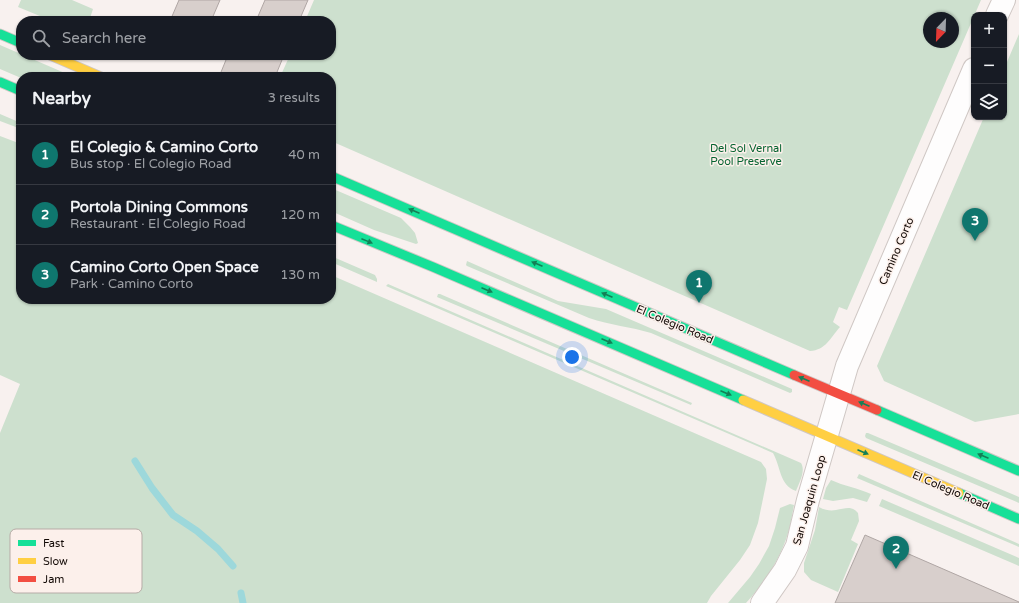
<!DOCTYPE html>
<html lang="en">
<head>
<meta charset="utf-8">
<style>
	:root { --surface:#171b24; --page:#20242c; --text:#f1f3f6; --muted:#9ea1a6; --line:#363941; --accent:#0f766e }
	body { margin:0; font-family:"Varela Round",sans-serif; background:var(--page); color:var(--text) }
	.controls { position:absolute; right:12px; top:12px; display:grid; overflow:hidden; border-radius:8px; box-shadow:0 1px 3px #0004 }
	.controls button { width:36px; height:36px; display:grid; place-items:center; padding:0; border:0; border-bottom:1px solid var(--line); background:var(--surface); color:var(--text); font:20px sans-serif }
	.compass { position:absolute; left:923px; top:12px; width:36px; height:36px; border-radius:50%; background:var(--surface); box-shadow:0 1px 3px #0004; rotate:203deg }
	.you { position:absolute; left:572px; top:357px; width:14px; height:14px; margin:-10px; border:3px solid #fff; border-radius:50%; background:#1a73e8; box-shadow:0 0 0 6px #1a73e833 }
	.badge { display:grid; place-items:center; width:26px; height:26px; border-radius:50%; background:var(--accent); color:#fff; font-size:13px; font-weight:700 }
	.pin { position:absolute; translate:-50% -33px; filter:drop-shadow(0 1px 2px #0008) }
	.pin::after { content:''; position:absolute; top:21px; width:14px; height:12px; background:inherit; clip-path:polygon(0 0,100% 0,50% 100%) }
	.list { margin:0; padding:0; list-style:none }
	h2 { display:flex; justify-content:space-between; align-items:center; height:52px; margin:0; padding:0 16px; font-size:17px }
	h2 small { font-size:13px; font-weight:400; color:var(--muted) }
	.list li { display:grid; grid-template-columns:26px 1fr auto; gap:12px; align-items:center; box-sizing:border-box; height:60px; padding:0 16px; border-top:1px solid var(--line) }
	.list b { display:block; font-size:15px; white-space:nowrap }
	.list p { margin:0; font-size:13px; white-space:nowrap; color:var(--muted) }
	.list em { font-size:13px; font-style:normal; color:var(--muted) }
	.icon { flex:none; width:22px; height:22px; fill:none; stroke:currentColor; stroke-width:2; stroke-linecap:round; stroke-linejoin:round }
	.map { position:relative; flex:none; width:1019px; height:603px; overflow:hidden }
	.search { position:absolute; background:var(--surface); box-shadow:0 1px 3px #0004; left:16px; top:16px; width:320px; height:44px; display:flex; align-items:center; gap:10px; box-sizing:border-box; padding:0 14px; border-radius:16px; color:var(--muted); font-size:15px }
	.panel { position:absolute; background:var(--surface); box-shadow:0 1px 3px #0004; left:16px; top:72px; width:320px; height:232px; border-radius:16px }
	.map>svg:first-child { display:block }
	.green { fill:#cde0ce; fill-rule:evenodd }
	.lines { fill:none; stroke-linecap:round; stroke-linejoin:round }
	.stream { stroke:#9dd8db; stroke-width:7 }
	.building { fill:#d8cfcc; stroke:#afa6a4 }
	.street-casing { stroke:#cfc7c4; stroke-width:24 }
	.fast-casing { stroke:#cfc7c4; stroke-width:11 }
	.slow-casing { stroke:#cfc7c4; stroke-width:11 }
	.jam-casing { stroke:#cfc7c4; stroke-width:11 }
	.street { stroke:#fefdfd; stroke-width:22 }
	.fast { stroke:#16e098; stroke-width:9 }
	.slow { stroke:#ffcf43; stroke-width:9 }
	.jam { stroke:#f24e42; stroke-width:9 }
	.oneway { fill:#147f56 }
	.labels { text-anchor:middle; stroke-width:3; stroke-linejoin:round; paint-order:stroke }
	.park-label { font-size:11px; fill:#04632f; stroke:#fcf0eb }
	.street-label { font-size:11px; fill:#120905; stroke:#fcf0eb }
	.key { fill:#fcf0eb; stroke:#b6aba6; stroke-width:1 }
	.key-label { font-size:11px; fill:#120905 }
</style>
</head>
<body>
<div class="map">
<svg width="1019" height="603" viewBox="0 0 1019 603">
	<rect width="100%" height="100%" fill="#f8f1ef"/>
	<path class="green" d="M21,0H72L93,9L89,21H52L18,7Z
		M314,0H981L847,310L839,307L833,322L840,327C830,338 826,350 810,351L331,141V77H280L290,55H331V21H305ZM929,18H953V42H929Z
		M1019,34V414L975,422L884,381L877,366L984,117H1004V69Z
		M0,45L74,77H21V78L0,69Z
		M0,114L21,123V129L0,121Z
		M0,136L21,144V299H331V275L761,462L766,469L767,479L758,523L750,545L740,560L711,596L707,603H0V433L20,384L0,375Z
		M331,188L401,218L410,227L415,233L418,243L416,244L374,230L331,211Z
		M331,256L375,275L377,279V282L331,262Z
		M467,261L558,301L606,309L792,389V392L790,393L651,333C631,327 610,325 589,318L467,266L466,265Z
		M388,284L801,463C806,471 799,483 796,491C779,485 781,467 773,453L386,286Z
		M438,294H440L692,403L691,405L437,297Z
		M866,433H868L1019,497V503L866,438L865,436Z
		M859,474L1019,544V547L857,478Z
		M831,480C844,486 858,488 871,494L867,502L853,498L833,501L823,499L826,488Z
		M882,499L1019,558V566L879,506Z
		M790,504L794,505C792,515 791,524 788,533C780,560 764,583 746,603H728L750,577L759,564L769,546L775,528L780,508Z
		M819,507C824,510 830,511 836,510C845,509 851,505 858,513L859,521L851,540L858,544L838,592L811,580L804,572V563L815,530Z"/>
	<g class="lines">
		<path class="stream" d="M135,461L152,488L173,515L197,531L218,549L233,566
			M241,593L243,603"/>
	</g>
	<path class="building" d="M179,0H220L211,21H170Z
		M265,0H308L299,21H256Z
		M228,55H284L275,77H219Z
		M865,535L1019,602V603H835Z"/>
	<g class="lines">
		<g class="street-casing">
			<path id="street" d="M997,15L1004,0
				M762,603L785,570L797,546L808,500L847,366L974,69"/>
		</g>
		<g class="fast-casing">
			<path id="fast" d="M0,34L21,43
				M0,82L21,91
				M331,176L794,375
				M331,225L433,267L743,400
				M877,410L1019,471
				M959,493L1019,519"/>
		</g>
		<g class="slow-casing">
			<path id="slow" d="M50,55L101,77
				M743,400L959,493"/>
		</g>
		<g class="jam-casing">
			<path id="jam" d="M794,375L877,410"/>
		</g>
		<use href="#street" class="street"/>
		<use href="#fast" class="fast"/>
		<use href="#slow" class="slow"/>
		<use href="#jam" class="jam"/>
	</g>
	<defs><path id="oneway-solid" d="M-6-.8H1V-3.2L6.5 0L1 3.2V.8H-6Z"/></defs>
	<g class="oneway">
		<use href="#oneway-solid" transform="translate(414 211) rotate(-157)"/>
		<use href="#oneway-solid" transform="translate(367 241) rotate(22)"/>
		<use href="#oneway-solid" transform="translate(537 264) rotate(-157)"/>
		<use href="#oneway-solid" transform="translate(487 290) rotate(23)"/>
		<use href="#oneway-solid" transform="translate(607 295) rotate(-157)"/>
		<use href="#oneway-solid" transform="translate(607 341) rotate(23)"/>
		<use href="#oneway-solid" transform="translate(804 379) rotate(-157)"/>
		<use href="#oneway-solid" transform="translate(726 393) rotate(23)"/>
		<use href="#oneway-solid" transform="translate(864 404) rotate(-157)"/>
		<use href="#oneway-solid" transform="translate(863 452) rotate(23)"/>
		<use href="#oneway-solid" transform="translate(983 456) rotate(-157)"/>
	</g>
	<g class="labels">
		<g class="park-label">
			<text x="746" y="152">Del Sol Vernal<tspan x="746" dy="13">Pool Preserve</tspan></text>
		</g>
		<g class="street-label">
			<text transform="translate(896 251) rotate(-67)" y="4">Camino Corto</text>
			<text transform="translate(675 324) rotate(23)" y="4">El Colegio Road</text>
			<text transform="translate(951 490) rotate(23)" y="4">El Colegio Road</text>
			<text transform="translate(809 500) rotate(-74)" y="4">San Joaquin Loop</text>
		</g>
	</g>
	<rect x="10" y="529" width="132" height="64" rx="6" class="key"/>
	<rect x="18" y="540" width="18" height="6" fill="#16e098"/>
	<rect x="18" y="558" width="18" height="6" fill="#ffcf43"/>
	<rect x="18" y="576" width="18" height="6" fill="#f24e42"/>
	<g class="key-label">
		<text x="43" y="547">Fast</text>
		<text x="43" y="565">Slow</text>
		<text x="43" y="583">Jam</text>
	</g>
</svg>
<div class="controls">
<button>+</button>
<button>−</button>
<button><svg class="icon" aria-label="layers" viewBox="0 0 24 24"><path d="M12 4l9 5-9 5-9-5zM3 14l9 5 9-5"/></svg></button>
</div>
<svg class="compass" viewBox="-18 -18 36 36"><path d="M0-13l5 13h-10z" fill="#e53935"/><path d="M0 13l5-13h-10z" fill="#9ea1a6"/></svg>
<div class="you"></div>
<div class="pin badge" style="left:699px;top:303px">1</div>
<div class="pin badge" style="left:896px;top:569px">2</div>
<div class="pin badge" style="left:975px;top:241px">3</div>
<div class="search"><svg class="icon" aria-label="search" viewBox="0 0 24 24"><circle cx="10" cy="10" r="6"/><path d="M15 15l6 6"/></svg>Search here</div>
<section class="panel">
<h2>Nearby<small>3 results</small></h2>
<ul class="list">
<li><span class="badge">1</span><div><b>El Colegio &amp; Camino Corto</b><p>Bus stop · El Colegio Road</p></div><em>40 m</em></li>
<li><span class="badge">2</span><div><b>Portola Dining Commons</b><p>Restaurant · El Colegio Road</p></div><em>120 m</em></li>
<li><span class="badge">3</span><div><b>Camino Corto Open Space</b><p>Park · Camino Corto</p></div><em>130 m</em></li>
</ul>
</section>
</div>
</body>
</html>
